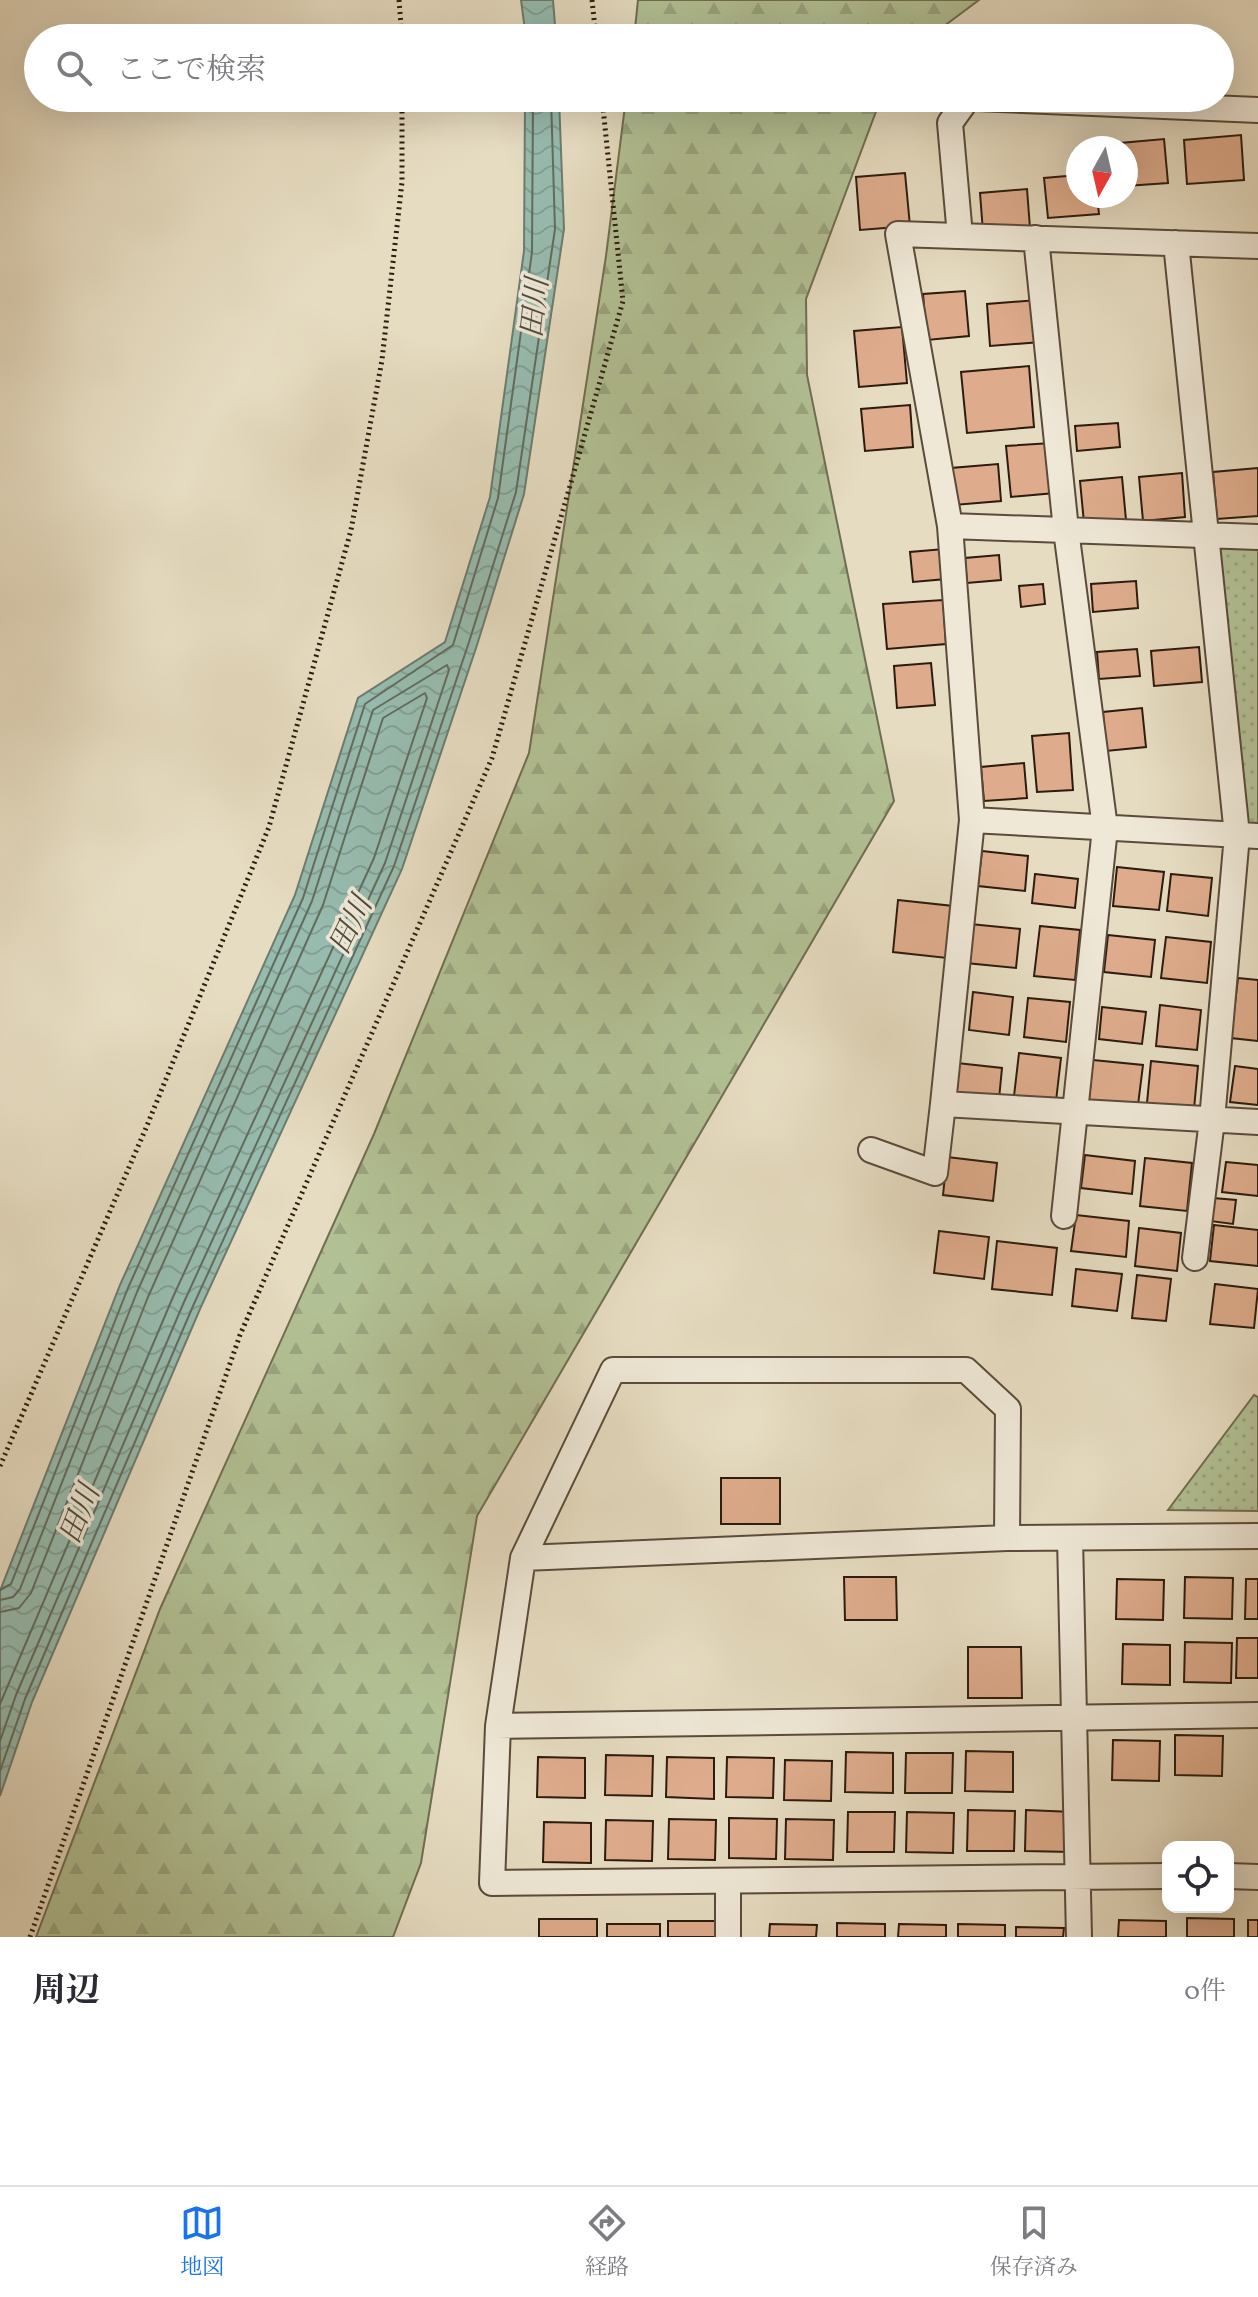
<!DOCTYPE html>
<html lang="ja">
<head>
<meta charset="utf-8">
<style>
	:root { --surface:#fff; --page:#f7f7f7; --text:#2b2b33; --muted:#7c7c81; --line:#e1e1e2; --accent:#1a73e8 }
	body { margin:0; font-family:Vollkorn,"Noto Serif JP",serif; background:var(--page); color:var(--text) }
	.controls { position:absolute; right:24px; bottom:24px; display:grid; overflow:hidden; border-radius:16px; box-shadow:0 8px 32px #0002 }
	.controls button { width:72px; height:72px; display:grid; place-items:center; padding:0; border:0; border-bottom:2px solid var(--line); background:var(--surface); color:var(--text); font:40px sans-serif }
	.compass { position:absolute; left:1066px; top:136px; width:72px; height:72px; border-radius:50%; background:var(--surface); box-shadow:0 8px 32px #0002; rotate:188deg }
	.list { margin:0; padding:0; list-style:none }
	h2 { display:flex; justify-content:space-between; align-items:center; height:104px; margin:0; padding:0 32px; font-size:34px }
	h2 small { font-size:26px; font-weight:400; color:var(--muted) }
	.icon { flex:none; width:44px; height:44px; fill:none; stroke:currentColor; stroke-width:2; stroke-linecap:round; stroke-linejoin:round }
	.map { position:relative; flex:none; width:1258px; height:1937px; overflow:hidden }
	.search { position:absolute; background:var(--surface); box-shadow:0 8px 32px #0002; left:24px; right:24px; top:24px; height:88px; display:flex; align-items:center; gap:20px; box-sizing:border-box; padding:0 28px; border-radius:44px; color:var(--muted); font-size:30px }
	.sheet { height:248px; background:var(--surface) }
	nav { display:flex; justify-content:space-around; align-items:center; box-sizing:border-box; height:112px; border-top:2px solid var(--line); background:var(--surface); font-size:22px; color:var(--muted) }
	nav a { display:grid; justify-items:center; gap:4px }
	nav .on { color:var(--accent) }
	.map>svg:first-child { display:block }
	.grass { fill:url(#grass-dots); stroke:#706e52; stroke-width:2 }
	.forest { fill:url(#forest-firs); stroke:#706e52; stroke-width:2 }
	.water { fill:url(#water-waves); stroke:#6d7c6f; stroke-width:2 }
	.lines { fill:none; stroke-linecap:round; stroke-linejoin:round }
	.shore { stroke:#626c5e; stroke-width:2 }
	.building { fill:#deac8c; stroke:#2d1b0e; stroke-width:2 }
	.street-casing { stroke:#5b4b3b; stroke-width:28 }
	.path { stroke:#2d1b0e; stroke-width:5; stroke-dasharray:2 4; stroke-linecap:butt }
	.street { stroke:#efe8d7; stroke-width:24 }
	.labels { text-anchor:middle; stroke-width:7; stroke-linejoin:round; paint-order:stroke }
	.water-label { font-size:30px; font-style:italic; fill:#4d4b3e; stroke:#efe8d7 }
</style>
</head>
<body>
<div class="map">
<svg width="1258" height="1937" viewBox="0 0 1258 1937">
	<defs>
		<pattern id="grass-dots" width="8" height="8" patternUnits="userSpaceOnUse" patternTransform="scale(2)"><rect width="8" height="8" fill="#b2c195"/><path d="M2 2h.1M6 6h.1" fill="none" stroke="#99a57f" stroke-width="1.8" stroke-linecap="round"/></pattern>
		<pattern id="forest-firs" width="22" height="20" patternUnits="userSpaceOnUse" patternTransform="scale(2)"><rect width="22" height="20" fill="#b2c195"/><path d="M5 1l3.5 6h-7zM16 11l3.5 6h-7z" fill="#99a57f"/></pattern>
		<pattern id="water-waves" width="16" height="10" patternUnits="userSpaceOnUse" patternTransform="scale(2)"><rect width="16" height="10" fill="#97bcaf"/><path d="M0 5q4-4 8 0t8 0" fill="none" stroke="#82a195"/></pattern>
	</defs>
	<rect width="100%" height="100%" fill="#e6dcc1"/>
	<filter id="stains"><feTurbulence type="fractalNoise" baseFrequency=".0025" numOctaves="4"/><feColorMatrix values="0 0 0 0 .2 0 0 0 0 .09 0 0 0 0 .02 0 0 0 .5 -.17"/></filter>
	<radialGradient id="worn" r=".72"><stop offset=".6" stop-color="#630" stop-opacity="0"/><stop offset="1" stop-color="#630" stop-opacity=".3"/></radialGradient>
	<path class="grass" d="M1210,539L1258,542V831H1242Z
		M1254,1395L1258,1397V1511L1168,1510Z"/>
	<path class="forest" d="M638,0H979L928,38H634Z
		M626,98H881L806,299L807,375L894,801L477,1516L421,1863L393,1937H36L160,1609L374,1134L529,753L606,256Z"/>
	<path class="water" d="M521,0H553L556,38H526Z
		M525,98H559L564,229L524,494L477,645L402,869L200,1309L32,1702L0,1796V1591L120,1285L295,895L358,698L445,642L490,497L524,251Z"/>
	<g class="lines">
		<path class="shore" d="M0,1590L11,1584L128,1288L303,898L365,704L453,645L498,498L532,252L533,98
			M0,1600L13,1597L20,1589L137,1292L312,901L373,710L447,665L449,670L385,863L184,1302L16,1695L0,1741
			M0,1612L19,1608L31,1593L148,1297L323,905L383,718L425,693L427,698L374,858L173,1297L0,1704
			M0,1771L25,1699L193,1306L394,866L469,642L516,492L555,229L551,98"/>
	</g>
	<path class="building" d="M1241,135L1244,180L1187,184L1184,140Z
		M1164,139L1168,183L1126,186V148H1109V144Z
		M905,173L910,226L860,230L856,177Z
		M1078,175V196H1097L1099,214L1048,218L1044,178Z
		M1027,189L1030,228L983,232L980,193Z
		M965,291L969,336L927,340L923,294Z
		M1037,300L1041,342L990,346L987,304Z
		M902,327L907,383L859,387L854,331Z
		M1029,366L1034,427L967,433L961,372Z
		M910,405L913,447L865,451L861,409Z
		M1118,423L1120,447L1077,451L1075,426Z
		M1051,443L1055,493L1011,497L1006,446Z
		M998,464L1001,501L954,505L951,468Z
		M1258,468V516L1217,519L1213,472Z
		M1182,473L1185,517L1143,521L1139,477Z
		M1122,477L1126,520L1084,523L1080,481Z
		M944,549L946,579L913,582L910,552Z
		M999,555L1001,580L967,583L965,558Z
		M1136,581L1138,608L1093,612L1091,584Z
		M1043,584L1045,604L1021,607L1019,586Z
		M943,600L946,644L887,649L883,604Z
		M1199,647L1202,682L1154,686L1151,651Z
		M1137,649L1140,676L1099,679L1097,652Z
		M931,663L935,705L897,708L894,666Z
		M1142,708L1146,747L1106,751L1103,712Z
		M1069,733L1073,790L1037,792L1032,736Z
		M1024,763L1027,798L984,801L981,767Z
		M982,851L1028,856L1025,891L978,886Z
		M1117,867L1164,872L1159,910L1113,906Z
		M1035,874L1078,879L1075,908L1032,903Z
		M1171,874L1212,878L1208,916L1167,911Z
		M898,900L953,906L947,958L893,952Z
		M970,924L1020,929L1016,968L966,963Z
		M1040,926L1080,930L1075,980L1034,976Z
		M1108,935L1155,940L1151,977L1104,972Z
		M1166,937L1211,942L1207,983L1161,978Z
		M1238,978L1258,980V1041L1231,1038Z
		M973,992L1013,997L1009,1035L969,1030Z
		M1028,998L1070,1002L1066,1042L1024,1037Z
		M1160,1005L1201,1010L1197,1050L1156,1046Z
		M1102,1007L1146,1012L1142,1044L1099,1039Z
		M1019,1053L1061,1058L1056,1101L1014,1096Z
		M1093,1060L1143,1065L1138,1105L1089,1100Z
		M1151,1061L1198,1066L1194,1109L1147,1103Z
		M957,1063L1002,1068L999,1099L954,1094Z
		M1235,1066L1258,1069V1105L1230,1102Z
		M1085,1155L1135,1161L1132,1194L1081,1188Z
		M947,1157L997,1163L993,1201L943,1195Z
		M1145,1158L1192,1163L1187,1211L1140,1206Z
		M1226,1162L1258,1165V1196L1222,1192Z
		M1213,1198L1236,1200L1233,1224L1210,1221Z
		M1076,1215L1129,1221L1126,1257L1071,1251Z
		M1214,1225L1258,1230V1266L1210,1261Z
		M1139,1228L1181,1233L1177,1271L1135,1266Z
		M939,1231L989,1237L984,1279L934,1273Z
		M997,1241L1057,1248L1052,1295L992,1289Z
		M1076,1269L1122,1274L1117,1311L1072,1306Z
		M1137,1275L1171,1279L1166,1321L1132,1318Z
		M1215,1284L1258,1289L1254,1328L1210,1324Z
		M721,1478H780V1524H721Z
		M844,1577H896L897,1620H845Z
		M1185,1577L1233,1578L1232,1619L1184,1618Z
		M1117,1579L1164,1580L1163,1620L1116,1619Z
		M1246,1579H1258V1619H1245Z
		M1237,1638H1258V1678H1236Z
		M1185,1642L1232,1643L1231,1683L1184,1682Z
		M1123,1644L1170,1645V1685L1122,1684Z
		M968,1647H1021L1022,1698H968Z
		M1175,1735L1223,1736L1222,1776L1175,1775Z
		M1113,1740L1160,1741L1159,1781L1112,1780Z
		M966,1751L1013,1752V1792L965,1791Z
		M846,1752L893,1753V1793L845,1792Z
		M906,1753H953L952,1793H905Z
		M606,1755L653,1756L652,1796L605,1795Z
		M538,1757L585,1758V1798L537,1797Z
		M667,1757L714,1758V1799L666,1797Z
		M727,1757L774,1758L773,1798L726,1797Z
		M785,1760L832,1761L831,1801L784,1800Z
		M968,1810L1015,1811L1014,1851H967Z
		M1026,1810L1073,1812L1072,1852L1025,1851Z
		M848,1812H895L894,1852H847Z
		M907,1812L954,1813L953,1853L906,1852Z
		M729,1818L777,1819L776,1859L729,1858Z
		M669,1819L716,1820L715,1860L668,1859Z
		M786,1819L834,1820L833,1860L785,1859Z
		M606,1820L653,1821L652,1861L605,1860Z
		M544,1822L591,1823V1863L543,1862Z
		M1187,1918L1234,1919V1937H1187Z
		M539,1919H597V1937H539Z
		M1119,1920L1166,1921V1937H1118Z
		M1248,1920H1258V1937H1248Z
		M668,1921H720V1937H668Z
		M837,1923L885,1924V1937H837Z
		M607,1924H660V1937H607Z
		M770,1924L817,1925L816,1937H769Z
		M899,1924L946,1925V1937H898Z
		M958,1924L1005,1925V1937H958Z
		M1016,1927L1064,1928L1063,1937H1016Z"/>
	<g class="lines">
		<g class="street-casing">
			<path id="street" d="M976,98L1258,110
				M960,236L950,123L968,98
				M1036,238L1066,530L1105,828L1064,1216
				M1176,243L1237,835L1212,1120L1195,1258
				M1258,246L898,234L950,526L972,820L943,1104L1258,1122
				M950,526L1258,537
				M972,820L1258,836
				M871,1150L935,1173L943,1104
				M1070,1538L1079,1937
				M523,1558L1007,1538
				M498,1726L1258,1715
				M1168,1876L492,1883L498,1726L523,1558L613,1370H966L1008,1409L1007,1538L1258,1536
				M1228,1876L1258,1877
				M728,1881V1937"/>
		</g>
		<path class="path" d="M399,0L402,38
			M592,0L596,38
			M0,1466L146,1128L269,827L351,530L382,360L402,182V98
			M30,1937L240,1335L492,758L623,301L602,98"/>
		<use href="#street" class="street"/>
	</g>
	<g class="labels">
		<g class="water-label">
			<text transform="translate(534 308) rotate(-84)" y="10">田川</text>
			<text transform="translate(350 925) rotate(-64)" y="10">田川</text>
			<text transform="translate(79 1514) rotate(-68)" y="10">田川</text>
		</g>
	</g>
	<rect width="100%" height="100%" filter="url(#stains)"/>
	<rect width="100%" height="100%" fill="url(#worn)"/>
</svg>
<div class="controls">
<button><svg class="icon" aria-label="locate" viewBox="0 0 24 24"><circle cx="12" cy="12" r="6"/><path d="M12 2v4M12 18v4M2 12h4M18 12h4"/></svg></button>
</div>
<svg class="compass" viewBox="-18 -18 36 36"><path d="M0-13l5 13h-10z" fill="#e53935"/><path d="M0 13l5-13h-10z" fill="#7c7c81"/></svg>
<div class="search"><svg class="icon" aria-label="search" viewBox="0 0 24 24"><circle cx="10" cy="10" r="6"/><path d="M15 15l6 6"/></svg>ここで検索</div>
</div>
<section class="sheet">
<h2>周辺<small>0件</small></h2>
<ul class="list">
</ul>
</section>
<nav>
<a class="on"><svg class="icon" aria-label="map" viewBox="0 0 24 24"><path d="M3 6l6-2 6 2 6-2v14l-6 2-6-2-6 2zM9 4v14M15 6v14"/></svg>地図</a>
<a><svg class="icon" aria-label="directions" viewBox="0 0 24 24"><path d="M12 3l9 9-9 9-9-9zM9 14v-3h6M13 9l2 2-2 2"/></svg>経路</a>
<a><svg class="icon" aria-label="saved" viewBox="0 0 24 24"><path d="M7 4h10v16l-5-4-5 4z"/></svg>保存済み</a>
</nav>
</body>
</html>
